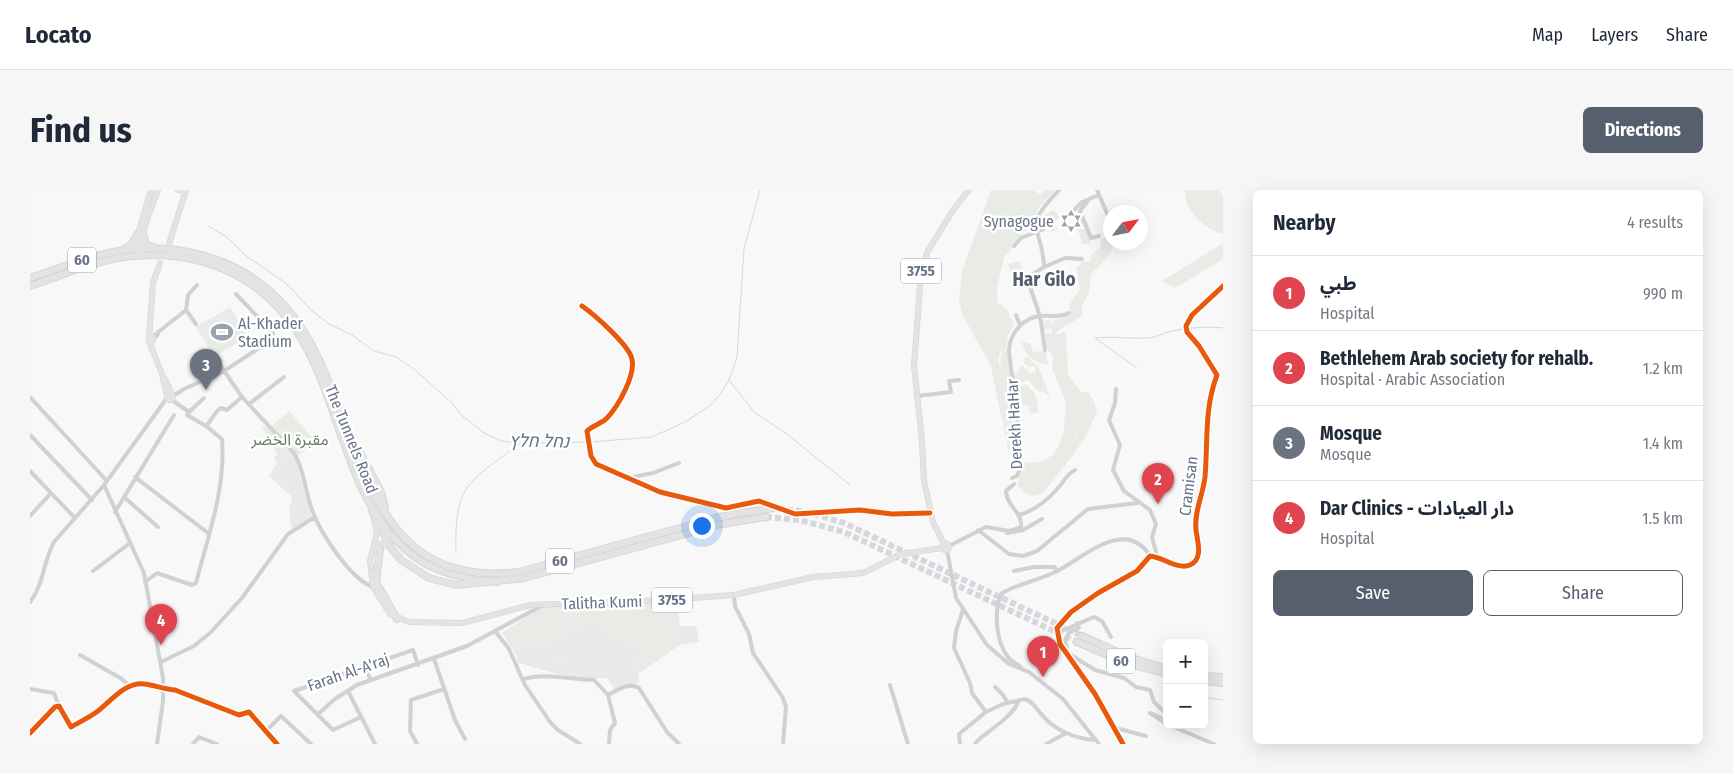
<!DOCTYPE html>
<html lang="en">
<head>
<meta charset="utf-8">
<style>
	:root { --surface:#fff; --page:#f6f6f7; --text:#1f2937; --muted:#747a83; --line:#e0e1e3; --accent:#565f6d }
	body { margin:0; font-family:"Fira Sans Condensed","Noto Sans Arabic",Heebo,sans-serif; background:var(--page); color:var(--text) }
	.controls { position:absolute; right:15px; bottom:15px; display:grid; overflow:hidden; border-radius:8px; box-shadow:0 5px 20px #0002 }
	.controls button { width:45px; height:45px; display:grid; place-items:center; padding:0; border:0; border-bottom:1px solid var(--line); background:var(--surface); color:var(--text); font:25px sans-serif }
	.compass { position:absolute; left:1073px; top:15px; width:45px; height:45px; border-radius:50%; background:var(--surface); box-shadow:0 5px 20px #0002; rotate:58deg }
	.you { position:absolute; left:671px; top:335px; width:18px; height:18px; margin:-12px; border:4px solid #fff; border-radius:50%; background:#1a73e8; box-shadow:0 0 0 8px #1a73e833 }
	.badge { display:grid; place-items:center; width:32px; height:32px; border-radius:50%; background:var(--accent); color:#fff; font-size:16px; font-weight:700 }
	.pin { position:absolute; translate:-50% -41px; filter:drop-shadow(0 1px 2px #0008) }
	.pin::after { content:''; position:absolute; top:26px; width:18px; height:15px; background:inherit; clip-path:polygon(0 0,100% 0,50% 100%) }
	.list { margin:0; padding:0; list-style:none }
	h2 { display:flex; justify-content:space-between; align-items:center; height:65px; margin:0; padding:0 20px; font-size:21px }
	h2 small { font-size:16px; font-weight:400; color:var(--muted) }
	.list li { display:grid; grid-template-columns:32px 1fr auto; gap:15px; align-items:center; box-sizing:border-box; height:75px; padding:0 20px; border-top:1px solid var(--line) }
	.list b { display:block; font-size:19px; white-space:nowrap }
	.list p { margin:0; font-size:16px; white-space:nowrap; color:var(--muted) }
	.list em { font-size:16px; font-style:normal; color:var(--muted) }
	.actions { display:flex; gap:10px; padding:15px 20px }
	.actions a { flex:1; padding:11px 0; border:1px solid var(--accent); border-radius:8px; text-align:center; font-size:18px; color:var(--accent) }
	.actions .main { background:var(--accent); color:#fff }
	.map { position:relative; flex:none; width:1193px; height:554px; overflow:hidden; border-radius:8px }
	header { display:flex; align-items:center; gap:30px; box-sizing:border-box; height:70px; padding:0 25px; background:var(--surface); border-bottom:1px solid var(--line) }
	header strong { font-size:24px }
	nav { display:flex; gap:28px; margin-inline-start:auto; font-size:18px }
	.intro { display:flex; align-items:center; justify-content:space-between; box-sizing:border-box; height:120px; padding:0 30px }
	h1 { margin:0; font-size:35px }
	.button { padding:12px 22px; border-radius:8px; background:var(--accent); color:#fff; font-size:18px; font-weight:700 }
	main { display:flex; gap:30px; padding:0 30px }
	aside { flex:1; background:var(--surface); border-radius:8px; box-shadow:0 5px 20px #0002 }
	.map>svg:first-child { display:block }
	.built { fill:#e8e9ea }
	.green { fill:#e8ebe6 }
	.lines { fill:none; stroke-linecap:round; stroke-linejoin:round }
	.stream { stroke:#d2d8dc; stroke-width:1 }
	.highway-tunnel { stroke:#d4d7dc; stroke-width:6; stroke-dasharray:6 3; stroke-linecap:butt }
	.major-casing { stroke:#d4d4d6; stroke-width:6 }
	.highway-casing { stroke:#d5d6d6; stroke-width:8 }
	.minor { stroke:#d0d1d3; stroke-width:4 }
	.major { stroke:#e3e3e4; stroke-width:5 }
	.highway { stroke:#e3e3e4; stroke-width:6 }
	.cycleway-casing { stroke:#fff; stroke-width:8 }
	.cycleway { stroke:#e8590c; stroke-width:5 }
	.labels { text-anchor:middle; stroke-width:5; stroke-linejoin:round; paint-order:stroke }
	.shield { fill:#fff; stroke:#959eac; stroke-width:1 }
	.shield-label { font-size:15px; font-weight:bold; fill:#687489 }
	.poi-label { font-size:16px; fill:#687489; stroke:#fff; text-anchor:end }
	.street-label { font-size:16px; fill:#687489; stroke:#fff }
	.park-label { font-size:16px; fill:#637a63; stroke:#fff }
	.water-label { font-size:18px; font-style:italic; fill:#637583; stroke:#fff }
	.quarter-label { font-size:19px; font-weight:bold; fill:#565f6e; stroke:#fff }
</style>
</head>
<body>
<header>
<strong>Locato</strong>
<nav><a>Map</a><a>Layers</a><a>Share</a></nav>
</header>
<div class="intro"><h1>Find us</h1><a class="button">Directions</a></div>
<main>
<div class="map">
<svg width="1193" height="554" viewBox="0 0 1193 554">
	<rect width="100%" height="100%" fill="#f8f8f8"/>
	<path class="built" d="M265,267L282,328L262,340L259,321L262,307L239,286L247,273Z
		M647,411L650,436H666L669,452L650,455L608,484L609,493L593,496L585,500L577,488H542L488,473L486,465L472,443L510,418L527,415Z"/>
	<path class="green" d="M961,0H1003L1011,5L1014,0H1025L1009,17L1002,32L989,48L979,55L982,53V59L975,65L976,60L967,97V112L977,119L984,135L978,146L976,160L971,162C967,167 968,175 972,180L970,172L972,162L977,161C981,194 990,228 983,260L978,259L973,231L979,227L978,210V226L972,231L961,176L932,124L929,110L932,81Z
		M1155,0H1193V44C1175,39 1154,21 1155,0Z
		M1052,15L1049,20L1061,53L1052,55C1050,42 1041,24 1052,15Z
		M1023,20L1030,26L1024,33L1028,39L1022,42L1016,35L1007,38L1008,28Z
		M1080,34V52L1084,53L1079,66L1061,84L1059,103L1052,116V126L1026,142L1028,145L1032,142L1036,143L1038,185L1051,202L1059,203L1064,211L1067,222L1054,250L1043,263L1048,259L1014,302C1002,310 994,304 987,294L991,282L986,268C997,277 1017,273 1026,261C1030,255 1032,246 1035,238L1046,242L1039,260L1047,242L1034,237L1036,212L1022,179L1023,165C1017,161 1014,152 1015,144L1022,143V138L1014,140L1013,131L1020,130L1022,137V131L1040,125V114L1050,99L1046,76H1051V72L1061,71V65L1070,58L1071,49L1075,47L1074,42L1079,41Z
		M1193,53V69L1145,98L1132,91Z
		M990,71L994,88L984,89L978,74Z
		M200,117L218,147L184,167L166,137Z
		M992,152L1000,153L1003,162L1016,161L1018,175C1005,173 994,165 992,152Z
		M996,166L1008,176L1020,207L1013,201L1009,202L998,190L985,195L984,184L988,183L989,178L992,176L1000,183L1006,182L1005,176L999,177L994,173Z
		M996,194L1005,204L1009,222L1000,224L998,215H992L990,197Z
		M259,221L285,251L268,266L248,274L244,268L247,264L231,235L240,238Z
		M629,413V417C619,423 610,429 601,435L605,439C613,435 613,428 621,423L642,424V420H639L638,413H647L648,446L652,453L606,483L600,468L606,466L607,459L598,460L597,450L579,449L577,445L572,444L570,438L567,437L566,434L547,440L511,459L505,458L487,464L474,443L510,421L522,418Z
		M540,461L543,471L525,477L522,467Z"/>
	<g class="lines">
		<path class="stream" d="M178,36L197,47L215,65L257,94L281,120L299,134L322,145L344,161L366,167L384,179L422,213L430,224L454,243L471,251L491,253L557,252
			M1107,178L1065,148C1082,146 1099,149 1116,148C1126,148 1133,143 1142,141C1157,138 1178,136 1193,138
			M699,190L724,222L757,244L820,295
			M561,252L622,247L657,231L681,215L691,203L699,190L707,167L714,59L730,0
			M426,363C424,294 438,292 490,254
			M1174,507L1193,510"/>
		<path class="highway-tunnel" d="M739,319L774,321L814,333L1052,446
			M736,327L770,330L814,342L1047,452"/>
		<g class="major-casing">
			<path id="major" d="M148,0L156,1
				M139,54L156,0
				M111,60L115,35L128,0
				M107,61L109,40L121,0
				M118.5 149a2.5 2.5 0 1 1 5 0a2.5 2.5 0 1 1-5 0Z
				M119,148L123,93L130,73
				M119,151L132,184L137,206
				M135,189L142,205
				M137 207a3 3 0 1 1 6 0a3 3 0 1 1-6 0Z
				M344,329L347,343L340,371L343,397L360,424L379,432L432,433L500,415L635,410L704,405L783,387L833,383L871,364L912,358
				M912.5 357a3.5 3.5 0 1 1 7 0a3.5 3.5 0 1 1-7 0Z
				M914,354L903,332L894,291L892,251L884,176L890,96L892,77L898,61L923,20L939,0
				M344,358L352,353L360,357"/>
		</g>
		<g class="highway-casing">
			<path id="highway" d="M113,43L116,54L125,58
				M95,59L102,54L108,43
				M0,88C33,77 67,63 102,59C140,56 181,63 215,83C243,100 265,124 281,154C334,251 337,400 489,382L686,328L709,323L739,319
				M0,96C31,86 62,72 94,67C132,62 169,66 204,84C317,142 292,285 376,360C402,383 434,389 467,392
				M329,261L351,302L355,318
				M342,321L362,359L371,370L399,388L426,395L494,388L692,334L736,327
				M350,359L346,392L367,429
				M1052,446L1096,466L1137,479
				M1047,452L1096,473L1137,484
				M1174,486L1193,487
				M1174,491L1193,493"/>
		</g>
		<path class="minor" d="M1067,0L1079,28
			M1059,9L1050,21L1061,48L1069,46
			M1042,22L1052,12L1069,5
			M984,56L991,48L1014,39
			M1014,77L1035,68L1052,69
			M552,116C565,125 595,152 601,166C608,182 588,217 576,229C570,234 562,236 557,241L561,266L566,274L630,302L696,318L729,311L765,324L830,320L862,324L900,323
			M156,120L158,105L167,95
			M986,125L990,135
			M122,147L156,120L166,134
			M123,150L128,144
			M1015,160L1010,126L1000,97L1002,85L1014,77C1012,32 990,41 1029,0
			M186,169L212,207L263,262C274,278 275,301 282,320C290,342 320,389 343,397
			M1086,199L1085,213L1079,230L1090,255L1083,280L1094,301L1120,320L1126,334L1122,347L1127,366
			M143,206L154,199L194,181L243,149V143L206,104
			M887,206L921,202L919,191L929,190
			M0,207L77,291
			M219,214L254,187
			M159,222L174,208
			M176,236C182,230 185,221 191,218L197,220L212,207
			M0,245L62,310
			M0,281L45,328
			M105,287L178,343
			M598,288L623,283L649,273
			M982,288L987,286L989,281L984,265L988,234L979,162C979,144 993,127 1011,126C1021,125 1030,128 1039,123
			M74,295L114,383L133,488V511L127,554
			M94,307L128,337
			M85,322L144,225
			M989,325C1004,321 1019,309 1029,297C1034,291 1038,283 1045,280
			M0,326L21,303
			M948,340L979,364L993,366L1007,361L1058,319L1107,313
			M977,343L993,340L1012,329
			M919,356L956,337L979,341L991,337C993,322 976,316 976,301L984,294
			M917,360L926,408L957,455L979,474L999,482L1033,509L1069,554
			M63,381L100,353
			M984,381L1004,377H1024L1028,381
			M115,392L127,383L162,395L166,393C178,346 196,298 192,249L176,236L157,225L159,222L142,210
			M704,405L705,416L719,444L723,463L753,508L756,517L753,554
			M0,412C14,394 13,372 24,352L74,295L137,208
			M933,420L926,441L924,458L940,493L942,503L956,522
			M1047,433L1049,438L1039,443L1035,450L1038,463L1065,480L1094,488L1106,497L1120,500L1124,512L1137,525
			M465,441L479,459L495,495L520,532L528,540L550,554
			M1027,443L1064,427L1072,431L1081,447
			M50,465L92,489L97,494L98,499
			M404,469L425,530L435,549
			M131,472L164,456L180,443L212,408L258,344L285,327
			M335,476L340,489
			M991,477C987,474 981,471 978,467C966,452 963,420 972,403C990,393 1011,390 1029,380C1054,367 1096,327 1120,366
			M494,489C515,482 541,490 564,490L578,505L585,533L580,540L579,554
			M860,495L878,554
			M965,497L973,505L978,513
			M0,499L24,503L29,516
			M318,501L345,554
			M578,505C588,500 598,492 609,498L637,542L649,554
			M288,524L305,509L327,495L437,456L513,415
			M331,527L303,540L264,501L383,460L388,475
			M1137,530L1120,523L1137,534
			M1139,535L1184,554
			M1082,537L1116,546
			M236,541L251,526L281,554
			M0,543L25,517L29,516L41,537C50,532 60,527 68,521C81,511 95,492 114,494C124,495 134,499 145,500L209,525L219,522L247,554
			M163,554L169,547L187,554
			M387,554L380,541L381,510L414,499
			M930,554L929,544L956,522L973,514L995,509C1004,512 1006,519 1012,525C1024,540 1046,549 1065,550
			M945,554C946,548 982,529 988,512
			M1016,554L1036,543
			M1093,554L1065,504L1030,454L1027,438L1041,422L1068,403L1107,381L1120,366C1133,367 1147,380 1160,375C1174,369 1167,350 1166,340C1164,321 1173,305 1175,287C1178,252 1174,219 1187,185L1169,156L1157,142L1156,136L1162,125L1193,96"/>
		<use href="#major" class="major"/>
		<use href="#highway" class="highway"/>
		<g class="cycleway-casing">
			<path id="cycleway" d="M552,116C565,125 595,152 601,166C608,182 588,217 576,229C570,234 562,236 557,241L561,266L566,274L630,302L696,318L729,311L765,324L830,320L862,324L900,323
				M0,543L25,517L29,516L41,537C50,532 60,527 68,521C81,511 95,492 114,494C124,495 134,499 145,500L209,525L219,522L247,554
				M1093,554L1065,504L1030,454L1027,438L1041,422L1068,403L1107,381L1120,366C1133,367 1147,380 1160,375C1174,369 1167,350 1166,340C1164,321 1173,305 1175,287C1178,252 1174,219 1187,185L1169,156L1157,142L1156,136L1162,125L1193,96"/>
		</g>
		<use href="#cycleway" class="cycleway"/>
	</g>
	<defs>
		<g id="synagogue-bare" transform="scale(1.725)"><path d="M0-6.5L5.6 3.2H-5.6ZM0 6.5L5.6-3.2H-5.6Z" fill="#9aa2b0" stroke="#fff" stroke-width="2.5" paint-order="stroke"/></g>
		<g id="stadium-bare" transform="scale(1.725)"><path d="M0-5a6.5 5 0 1 0 0 10a6.5 5 0 1 0 0-10ZM-3.5-1.8h7v3.6h-7Z" fill="#9aa2b0" stroke="#fff" stroke-width="2.5" paint-order="stroke"/></g>
	</defs>
	<g fill-rule="evenodd">
		<use href="#synagogue-bare" x="1041" y="31"/>
		<use href="#stadium-bare" x="192" y="142"/>
	</g>
	<g class="labels">
		<g class="shield">
			<rect x="38" y="57.5" width="28" height="25" rx="4"/>
			<rect x="871" y="68.5" width="40" height="25" rx="4"/>
			<rect x="516" y="358.5" width="28" height="25" rx="4"/>
			<rect x="622" y="397.5" width="40" height="25" rx="4"/>
			<rect x="1077" y="458.5" width="28" height="25" rx="4"/>
		</g>
		<g class="shield-label">
			<text x="52" y="75">60</text>
			<text x="891" y="86">3755</text>
			<text x="530" y="376">60</text>
			<text x="642" y="415">3755</text>
			<text x="1091" y="476">60</text>
		</g>
		<g class="poi-label">
			<text x="1024" y="37">Synagogue</text>
			<text x="208" y="139" text-anchor="start">Al-Khader<tspan x="208" dy="18">Stadium</tspan></text>
		</g>
		<g class="street-label">
			<text transform="translate(984 234) rotate(-93)" y="6">Derekh HaHar</text>
			<text transform="translate(322 249) rotate(68)" y="6">The Tunnels Road</text>
			<text transform="translate(1158 296) rotate(-83)" y="6">Cramisan</text>
			<text transform="translate(572 412) rotate(-2)" y="6">Talitha Kumi</text>
			<text transform="translate(318 482) rotate(-19)" y="6">Farah Al-A'raj</text>
		</g>
		<g class="park-label">
			<text x="260" y="255">مقبرة الخضر</text>
		</g>
		<g class="water-label">
			<text transform="translate(509 251) rotate(1)" y="6">נחל חלץ</text>
		</g>
		<g class="quarter-label">
			<text x="1014" y="96">Har Gilo</text>
		</g>
	</g>
</svg>
<div class="controls">
<button>+</button>
<button>−</button>
</div>
<svg class="compass" viewBox="-18 -18 36 36"><path d="M0-13l5 13h-10z" fill="#e53935"/><path d="M0 13l5-13h-10z" fill="#747a83"/></svg>
<div class="you"></div>
<div class="pin badge" style="left:1013px;top:487px;background:#e0444e">1</div>
<div class="pin badge" style="left:1128px;top:314px;background:#e0444e">2</div>
<div class="pin badge" style="left:176px;top:200px;background:#6b7280">3</div>
<div class="pin badge" style="left:131px;top:455px;background:#e0444e">4</div>
</div>
<aside>
<h2>Nearby<small>4 results</small></h2>
<ul class="list">
<li><span class="badge" style="background:#e0444e">1</span><div><b>طبي</b><p>Hospital</p></div><em>990 m</em></li>
<li><span class="badge" style="background:#e0444e">2</span><div><b>Bethlehem Arab society for rehalb.</b><p>Hospital · Arabic Association</p></div><em>1.2 km</em></li>
<li><span class="badge" style="background:#6b7280">3</span><div><b>Mosque</b><p>Mosque</p></div><em>1.4 km</em></li>
<li><span class="badge" style="background:#e0444e">4</span><div><b>Dar Clinics - دار العيادات</b><p>Hospital</p></div><em>1.5 km</em></li>
</ul>
<div class="actions"><a class="main">Save</a><a>Share</a></div>
</aside>
</main>
</body>
</html>
